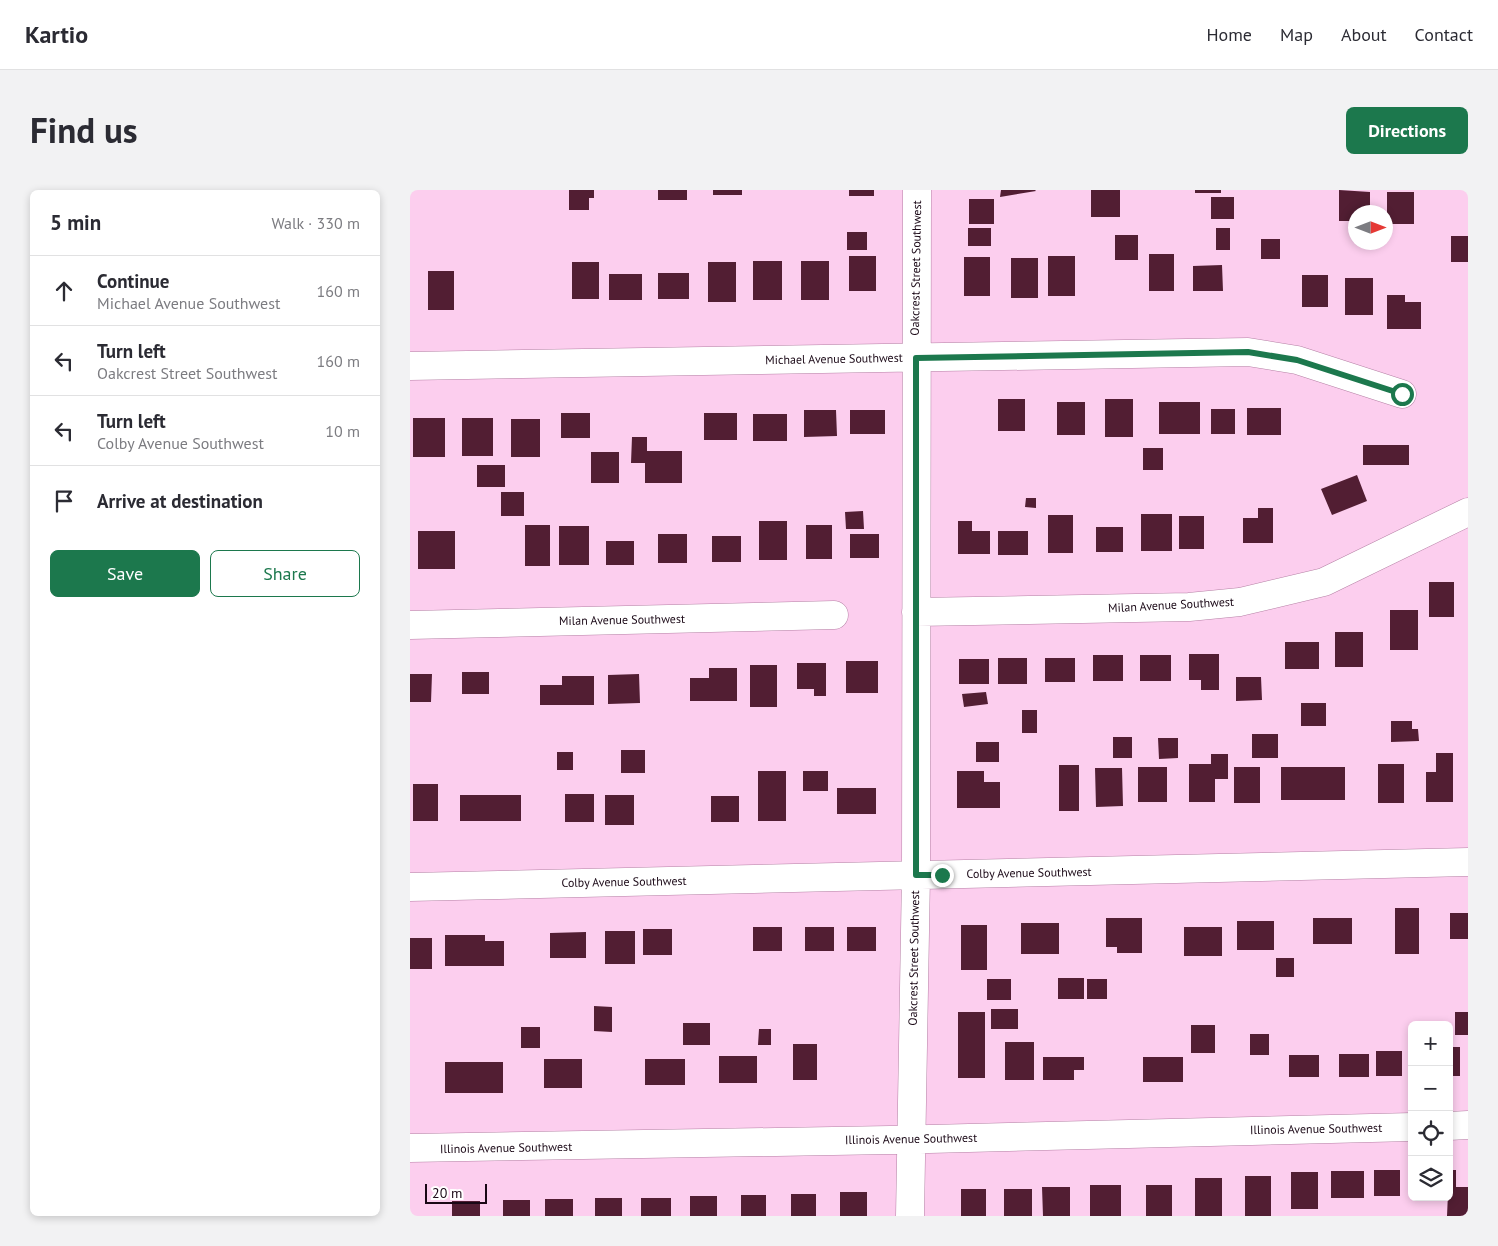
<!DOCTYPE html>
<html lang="en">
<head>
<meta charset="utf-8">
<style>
	:root { --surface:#fff; --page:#f2f2f3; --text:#2b2b33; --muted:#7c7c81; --line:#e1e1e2; --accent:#1c784d }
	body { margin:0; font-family:"PT Sans",sans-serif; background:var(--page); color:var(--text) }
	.controls { position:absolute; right:15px; bottom:15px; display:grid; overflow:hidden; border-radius:8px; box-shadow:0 2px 8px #0003 }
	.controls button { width:45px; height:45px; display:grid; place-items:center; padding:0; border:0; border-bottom:1px solid var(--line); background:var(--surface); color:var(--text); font:25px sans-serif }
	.compass { position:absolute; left:938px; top:15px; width:45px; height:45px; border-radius:50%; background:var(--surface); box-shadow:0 2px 8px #0003; rotate:90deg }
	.scale { position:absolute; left:15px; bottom:12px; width:62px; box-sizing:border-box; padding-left:5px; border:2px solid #1a0816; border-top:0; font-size:14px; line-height:18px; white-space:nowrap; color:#1a0816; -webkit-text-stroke:4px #fff; paint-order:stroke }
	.stop { position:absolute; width:15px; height:15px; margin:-11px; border:4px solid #1c784d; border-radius:50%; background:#fff }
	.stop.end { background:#1c784d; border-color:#fff; box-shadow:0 1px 5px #0008 }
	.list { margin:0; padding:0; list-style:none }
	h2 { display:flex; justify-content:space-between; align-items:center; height:65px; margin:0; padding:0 20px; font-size:21px }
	h2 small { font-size:16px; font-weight:400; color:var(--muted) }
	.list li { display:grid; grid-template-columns:32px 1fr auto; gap:15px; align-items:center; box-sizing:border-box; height:70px; padding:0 20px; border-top:1px solid var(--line) }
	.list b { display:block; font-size:19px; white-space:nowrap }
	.list p { margin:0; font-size:16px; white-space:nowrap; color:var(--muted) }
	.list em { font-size:16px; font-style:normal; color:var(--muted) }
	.actions { display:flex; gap:10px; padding:15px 20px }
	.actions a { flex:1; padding:11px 0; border:1px solid var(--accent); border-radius:8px; text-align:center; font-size:18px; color:var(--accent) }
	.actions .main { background:var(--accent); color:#fff }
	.icon { flex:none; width:28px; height:28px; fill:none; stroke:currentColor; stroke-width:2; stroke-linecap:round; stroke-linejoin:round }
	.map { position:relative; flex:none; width:1058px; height:1026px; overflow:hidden; border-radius:8px }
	header { display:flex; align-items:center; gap:30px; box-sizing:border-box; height:70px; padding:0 25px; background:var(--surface); border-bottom:1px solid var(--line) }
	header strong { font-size:24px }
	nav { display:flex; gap:28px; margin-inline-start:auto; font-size:18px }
	.intro { display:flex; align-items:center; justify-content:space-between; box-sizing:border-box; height:120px; padding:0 30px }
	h1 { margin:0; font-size:35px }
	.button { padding:12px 22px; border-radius:8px; background:var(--accent); color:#fff; font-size:18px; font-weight:700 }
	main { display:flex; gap:30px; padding:0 30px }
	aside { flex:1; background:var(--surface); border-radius:8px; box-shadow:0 2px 8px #0003 }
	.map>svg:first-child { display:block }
	.building { fill:#521e33 }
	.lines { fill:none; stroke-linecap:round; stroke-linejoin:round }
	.minor-casing { stroke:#b580a5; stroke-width:29 }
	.minor { stroke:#fff; stroke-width:28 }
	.route { stroke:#1c784d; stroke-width:6 }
	.labels { text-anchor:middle; stroke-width:5; stroke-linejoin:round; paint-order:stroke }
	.street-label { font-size:12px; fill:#1a0816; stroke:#fff }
</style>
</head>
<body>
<header>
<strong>Kartio</strong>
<nav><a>Home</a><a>Map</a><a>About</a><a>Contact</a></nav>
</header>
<div class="intro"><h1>Find us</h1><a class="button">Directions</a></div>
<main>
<aside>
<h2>5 min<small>Walk · 330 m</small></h2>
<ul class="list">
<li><svg class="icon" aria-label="ahead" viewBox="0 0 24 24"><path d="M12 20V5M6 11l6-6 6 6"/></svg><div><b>Continue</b><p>Michael Avenue Southwest</p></div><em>160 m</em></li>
<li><svg class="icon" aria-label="left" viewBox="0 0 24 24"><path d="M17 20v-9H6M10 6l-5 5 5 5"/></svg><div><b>Turn left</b><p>Oakcrest Street Southwest</p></div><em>160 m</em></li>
<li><svg class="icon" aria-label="left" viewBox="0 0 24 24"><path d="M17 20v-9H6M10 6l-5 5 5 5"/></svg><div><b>Turn left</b><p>Colby Avenue Southwest</p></div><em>10 m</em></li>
<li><svg class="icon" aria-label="arrive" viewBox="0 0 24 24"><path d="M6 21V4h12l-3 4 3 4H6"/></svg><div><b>Arrive at destination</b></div></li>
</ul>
<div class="actions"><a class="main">Save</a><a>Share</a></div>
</aside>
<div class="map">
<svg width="1058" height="1026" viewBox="0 0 1058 1026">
	<rect width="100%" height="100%" fill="#fcceee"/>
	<path class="building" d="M159,0H184V8H179V20H159Z
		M248,0H277V10H248Z
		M303,0H332V5H303Z
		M439,0H464V6H439Z
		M591,0H625L626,1L590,7Z
		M681,0H710V27H681Z
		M785,0H811V3H785Z
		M929,0L960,2V22H946V31H929Z
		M977,2H1004V34H977Z
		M801,7H824V29H801Z
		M559,9H584V34H559Z
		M558,38H581V56H558Z
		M806,38H820V60H806Z
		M437,42H457V60H437Z
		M705,45H728V70H705Z
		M1041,46H1058V72H1041Z
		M851,49H870V69H851Z
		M739,64H764V101H739Z
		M439,66H466V101H439Z
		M638,66H665V106H638Z
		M554,67H580V106H554Z
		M601,68H628V108H601Z
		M343,71H372V110H343Z
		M391,71H419V110H391Z
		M162,72H189V109H162Z
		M298,72H326V112H298Z
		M812,75L813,101H783V76Z
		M18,81H44V120H18Z
		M248,83H279V109H248Z
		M199,84H232V110H199Z
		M892,85H918V117H892Z
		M935,88H963V125H935Z
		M977,105H995V112H1011V139H977Z
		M588,209H615V241H588Z
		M695,209H723V247H695Z
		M647,212H675V245H647Z
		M749,212H790V244H749Z
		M837,218H871V245H837Z
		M801,219H825V244H801Z
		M394,220H426L427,246L394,247Z
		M440,220H475V244H440Z
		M151,223H180V248H151Z
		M294,223H327V250H294Z
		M343,224H377V251H343Z
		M3,228H35V267H3Z
		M52,228H83V266H52Z
		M101,229H130V267H101Z
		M222,247H237V261H272V293H235V273H221Z
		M953,255H999V275H953Z
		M733,258H753V280H733Z
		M181,262H209V293H181Z
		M67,275H95V297H67Z
		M947,285L957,311L922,325L911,299Z
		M91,302H114V326H91Z
		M616,308H626V318L615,317Z
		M848,318H863V353H833V328H848Z
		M453,321L454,339H436L435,322Z
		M731,324H762V361H731Z
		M638,325H663V363H638Z
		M769,326H794V359H769Z
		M349,331H377V370H349Z
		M548,331H562V341H580V364H548Z
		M115,335H140V376H115Z
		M396,335H422V369H396Z
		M149,336H179V375H149Z
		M686,337H713V362H686Z
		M8,341H45V379H8Z
		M588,341H618V365H588Z
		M248,344H277V373H248Z
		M440,344H469V368H440Z
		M302,346H331V372H302Z
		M196,351H224V375H196Z
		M1019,392H1044V427H1019Z
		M980,420H1008V460H980Z
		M925,442H953V477H925Z
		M875,452H909V479H875Z
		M779,464H809V500H791V490H779Z
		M683,465H713V491H683Z
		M730,465H761V491H730Z
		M588,468H617V494H588Z
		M635,468H665V492H635Z
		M549,469H579V494H549Z
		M436,471H468V503H436Z
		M387,473H416V506H404V499H387Z
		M340,475H367V517H340Z
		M299,478H327V511H280V488H299Z
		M52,482H79V504H52Z
		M0,484H22L21,512H0Z
		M229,484L230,513L198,514V485Z
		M152,486H184V515H130V495H152Z
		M826,487H851L852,510L826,511Z
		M576,502L578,514L554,517L552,504Z
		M891,513H916V536H891Z
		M612,520H627V543H612Z
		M981,531H1002V539H1008L1009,551L981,552Z
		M842,544H868V568H842Z
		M703,547H722V568H703Z
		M748,548H768V568L749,569Z
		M566,552H589V572H566Z
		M211,560H235V583H211Z
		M147,562H163V580H147Z
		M1026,563H1043V612H1016V582H1026Z
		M801,564H818V589H805V612H779V574H801Z
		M968,574H994V613H968Z
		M649,575H669V621H649Z
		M728,577H757V612H728Z
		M824,577H850V613H824Z
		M871,577H935V610H871Z
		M685,578H712L713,616L686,617Z
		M348,581H376V631H348Z
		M393,581H418V601H393Z
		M547,581H574V592H590V618H547Z
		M3,594H28V631H3Z
		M427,598H466V624H427Z
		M155,604H184V632H155Z
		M50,605H111V631H50Z
		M195,605H224V635H195Z
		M301,606H329V632H301Z
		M985,718H1009V764H985Z
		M1040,723H1058V749H1040Z
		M696,728H732V763H707V757H696Z
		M903,728H942V754H903Z
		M827,731H864V760H827Z
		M611,733H649V764H611Z
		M551,735H577V780H551Z
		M343,737H372V761H343Z
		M395,737H424V761H395Z
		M437,737H466V761H437Z
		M774,737H812V766H774Z
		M233,739H262V765H233Z
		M195,741H225V774H195Z
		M176,742V768H140V743Z
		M35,745H75V751H94V776H35Z
		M0,748H22V779H0Z
		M866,768H884V787H866Z
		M648,788H674V809H648Z
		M577,789H601V810H577Z
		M677,789H697V809H677Z
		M184,816L202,817V842L184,841Z
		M581,819H608V839H581Z
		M548,822H575V888H548Z
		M1045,822H1058V845H1045Z
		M273,833H300V855H273Z
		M781,835H805V863H781Z
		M111,837H130V858H111Z
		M349,839H361V855H348Z
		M840,844H859V865H840Z
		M595,852H624V890H595Z
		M383,854H407V890H383Z
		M1039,857H1050V886H1039Z
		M966,861H992V886H966Z
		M929,864H959V887H929Z
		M879,865H909V887H879Z
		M309,866H347V893H309Z
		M633,867H674V880H664V890H633Z
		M733,867H773V892H733Z
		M134,869H172V898H134Z
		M235,869H275V895H235Z
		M35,872H93V903H35Z
		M964,980H990V1006H964Z
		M1039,980H1046V997H1058V1026H1037Z
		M921,981H954V1008H921Z
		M881,982H908V1019H881Z
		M835,986H861V1026H835Z
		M785,988H812V1026H785Z
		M680,995H711V1026H680Z
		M736,995H762V1026H736Z
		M632,997H660V1026H633Z
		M551,999H576V1026H551Z
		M594,999H622V1026H594Z
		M430,1002H457V1026H430Z
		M381,1004H406V1026H381Z
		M331,1005H356V1026H331Z
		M280,1006H307V1026H280Z
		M185,1008H212V1026H185Z
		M231,1008H261V1026H231Z
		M135,1009H163V1026H135Z
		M93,1010H120V1026H93Z
		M42,1011H70V1026H42Z"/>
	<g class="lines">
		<g class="minor-casing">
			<path id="minor" d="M0,176L838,162L887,170L992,204
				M506,422L779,417L830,412L914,392L1058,322
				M0,435L424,425
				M0,697L1058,672
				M1039,936L1058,935
				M0,958L480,950L1002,937
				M500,1026L506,685L507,0"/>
		</g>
		<use href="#minor" class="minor"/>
	</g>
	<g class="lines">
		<path class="route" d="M532,685H506V168L838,162L887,170L992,204"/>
	</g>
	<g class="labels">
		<g class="street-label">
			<text transform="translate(506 78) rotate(-89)" y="4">Oakcrest Street Southwest</text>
			<text transform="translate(424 169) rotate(-1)" y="4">Michael Avenue Southwest</text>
			<text transform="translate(761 415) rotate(-3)" y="4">Milan Avenue Southwest</text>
			<text transform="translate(212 430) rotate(-1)" y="4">Milan Avenue Southwest</text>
			<text transform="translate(619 683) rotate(-1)" y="4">Colby Avenue Southwest</text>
			<text transform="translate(214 692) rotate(-1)" y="4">Colby Avenue Southwest</text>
			<text transform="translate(504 768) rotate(-89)" y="4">Oakcrest Street Southwest</text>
			<text transform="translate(906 939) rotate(-1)" y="4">Illinois Avenue Southwest</text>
			<text transform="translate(501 949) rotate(-1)" y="4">Illinois Avenue Southwest</text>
			<text transform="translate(96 958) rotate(-1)" y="4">Illinois Avenue Southwest</text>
		</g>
	</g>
</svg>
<div class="controls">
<button>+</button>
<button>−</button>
<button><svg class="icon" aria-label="locate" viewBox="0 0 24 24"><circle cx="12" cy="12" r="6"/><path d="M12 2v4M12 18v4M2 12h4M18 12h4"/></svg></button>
<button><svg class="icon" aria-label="layers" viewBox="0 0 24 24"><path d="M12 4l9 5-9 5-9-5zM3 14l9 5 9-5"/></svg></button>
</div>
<svg class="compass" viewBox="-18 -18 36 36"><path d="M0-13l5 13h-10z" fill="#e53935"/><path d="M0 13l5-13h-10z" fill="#7c7c81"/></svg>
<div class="scale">20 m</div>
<div class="stop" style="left:992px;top:204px"></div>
<div class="stop end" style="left:532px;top:685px"></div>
</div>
</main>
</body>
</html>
